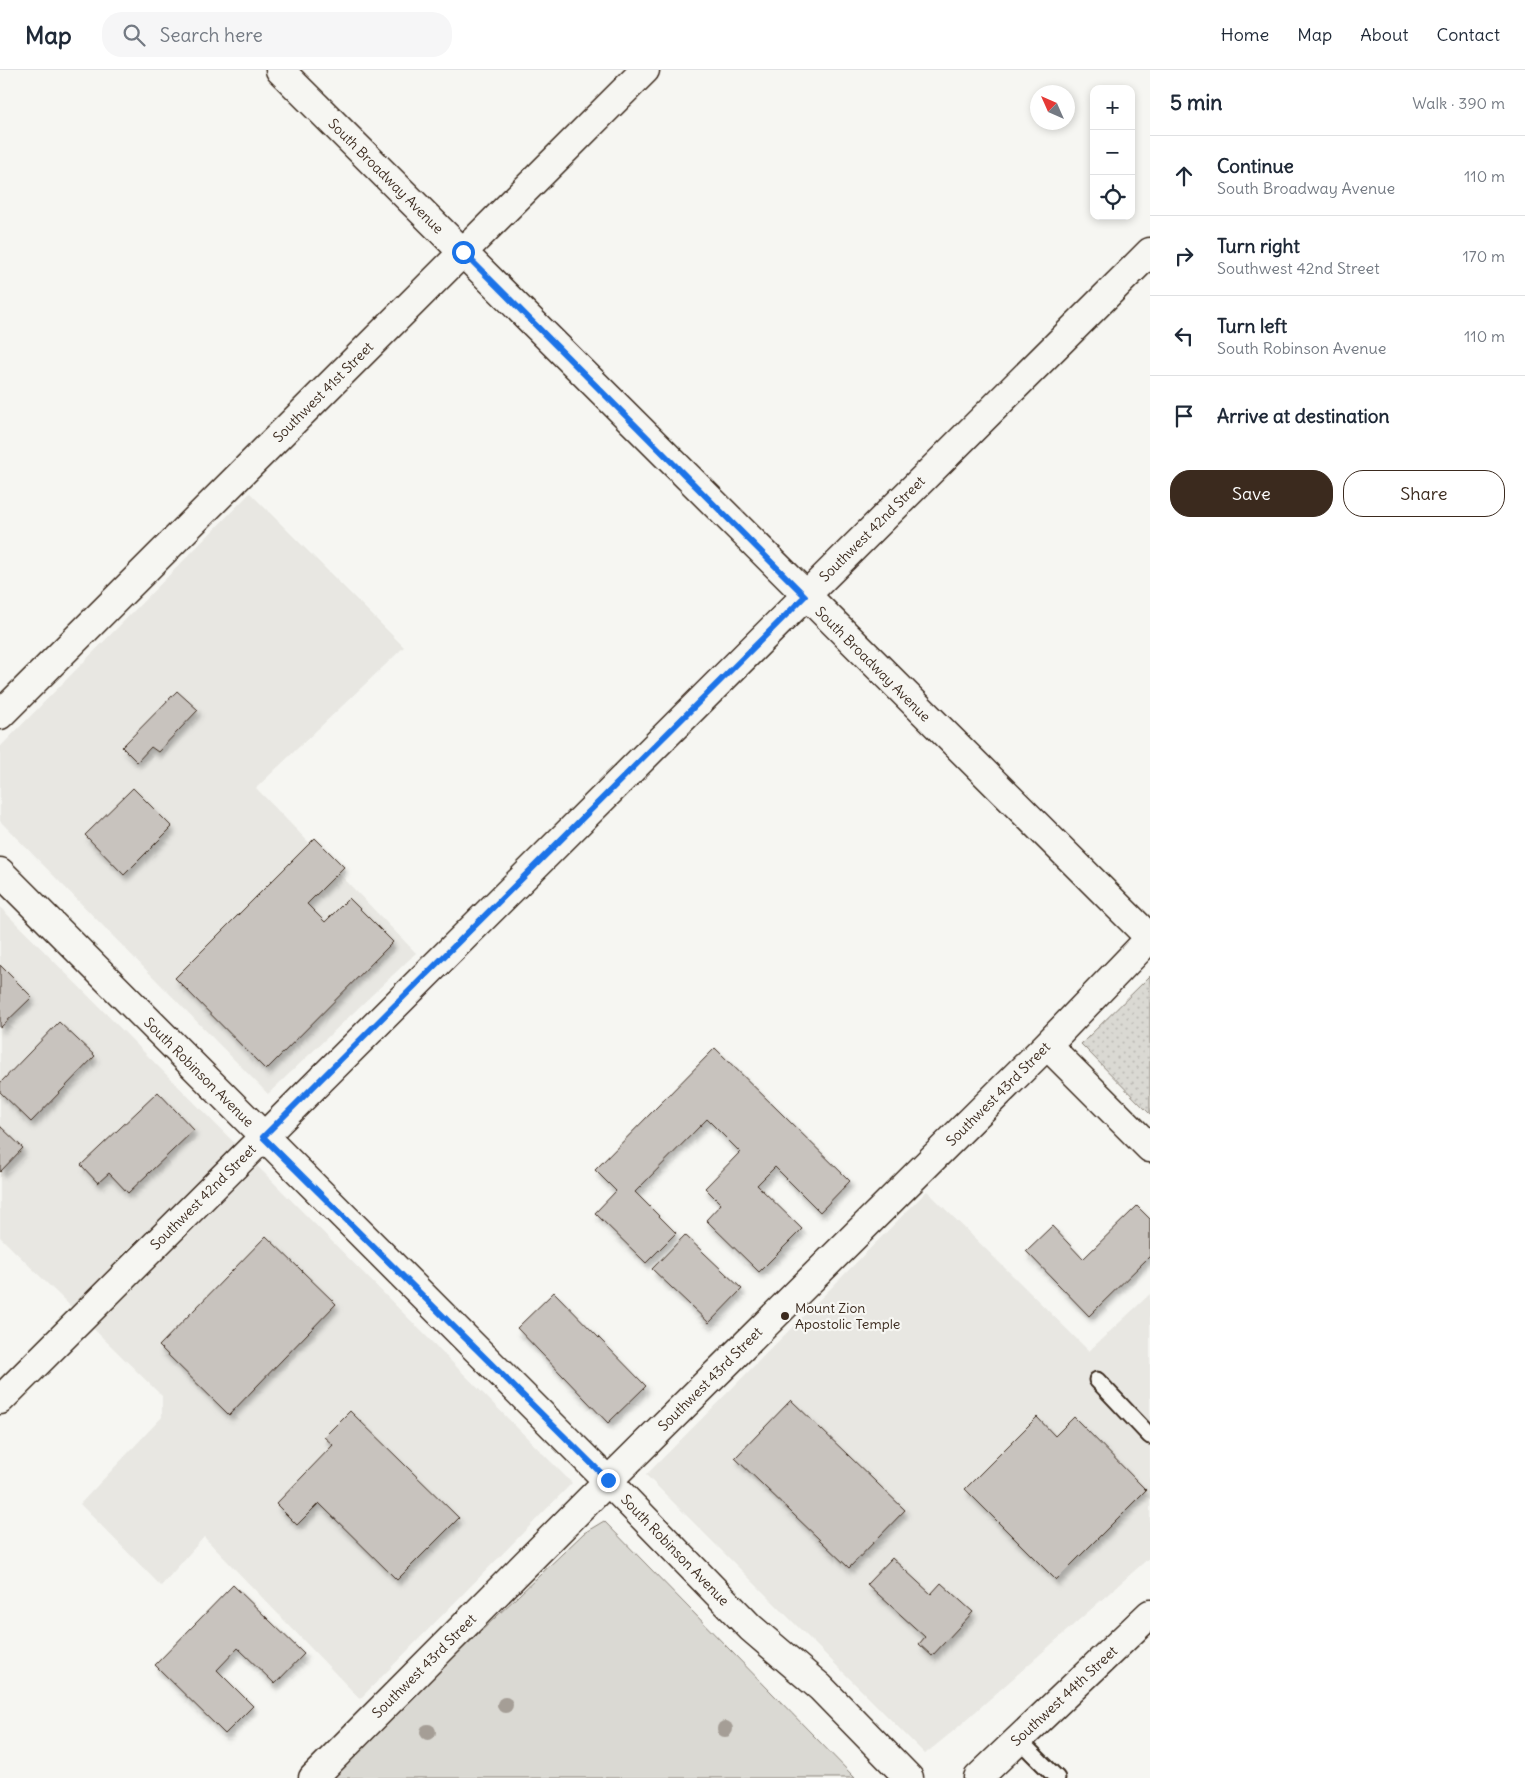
<!DOCTYPE html>
<html lang="en">
<head>
<meta charset="utf-8">
<style>
	:root { --surface:#fff; --page:#f6f6f7; --text:#1f2937; --muted:#747a83; --line:#e0e1e3; --accent:#3b2a1e }
	body { margin:0; font-family:Delius,sans-serif; background:var(--page); color:var(--text) }
	.controls { position:absolute; right:15px; top:15px; display:grid; overflow:hidden; border-radius:10px; box-shadow:0 2px 8px #0003 }
	.controls button { width:45px; height:45px; display:grid; place-items:center; padding:0; border:0; border-bottom:1px solid var(--line); background:var(--surface); color:var(--text); font:25px sans-serif }
	.compass { position:absolute; left:1030px; top:15px; width:45px; height:45px; border-radius:50%; background:var(--surface); box-shadow:0 2px 8px #0003; rotate:315deg }
	.stop { position:absolute; width:15px; height:15px; margin:-11px; border:4px solid #1a73e8; border-radius:50%; background:#fff }
	.stop.end { background:#1a73e8; border-color:#fff; box-shadow:0 1px 5px #0008 }
	.list { margin:0; padding:0; list-style:none }
	h2 { display:flex; justify-content:space-between; align-items:center; height:65px; margin:0; padding:0 20px; font-size:21px }
	h2 small { font-size:16px; font-weight:400; color:var(--muted) }
	.list li { display:grid; grid-template-columns:32px 1fr auto; gap:15px; align-items:center; box-sizing:border-box; height:80px; padding:0 20px; border-top:1px solid var(--line) }
	.list b { display:block; font-size:19px; white-space:nowrap }
	.list p { margin:0; font-size:16px; white-space:nowrap; color:var(--muted) }
	.list em { font-size:16px; font-style:normal; color:var(--muted) }
	.actions { display:flex; gap:10px; padding:15px 20px }
	.actions a { flex:1; padding:11px 0; border:1px solid var(--accent); border-radius:20px; text-align:center; font-size:18px; color:var(--accent) }
	.actions .main { background:var(--accent); color:#fff }
	.icon { flex:none; width:28px; height:28px; fill:none; stroke:currentColor; stroke-width:2; stroke-linecap:round; stroke-linejoin:round }
	.map { position:relative; flex:none; width:1150px; height:1708px; overflow:hidden }
	header { display:flex; align-items:center; gap:30px; box-sizing:border-box; height:70px; padding:0 25px; background:var(--surface); border-bottom:1px solid var(--line) }
	header strong { font-size:24px }
	nav { display:flex; gap:28px; margin-inline-start:auto; font-size:18px }
	.search { width:350px; height:45px; background:var(--page); display:flex; align-items:center; gap:12px; box-sizing:border-box; padding:0 18px; border-radius:20px; color:var(--muted); font-size:19px }
	main { display:flex }
	aside { flex:1; background:var(--surface) }
	.map>svg:first-child { display:block }
	.built { fill:#e8e7e2 }
	.grass { fill:#dad9d3; stroke:#8a8278 }
	.park { fill:url(#park-dots); stroke:#8a8278 }
	.building { fill:#c8c3be; stroke:#3b2a1e; filter:url(#shadow) }
	.lines { fill:none; stroke-linecap:round; stroke-linejoin:round }
	.lane-casing { stroke:#3b2a1e; stroke-width:19 }
	.street-casing { stroke:#3b2a1e; stroke-width:31 }
	.secondary-casing { stroke:#3b2a1e; stroke-width:31 }
	.lane { stroke:#f6f6f2; stroke-width:15 }
	.street { stroke:#f6f6f2; stroke-width:28 }
	.secondary { stroke:#f6f6f2; stroke-width:28 }
	.tree { fill:#a59e96 }
	.route { stroke:#1a73e8; stroke-width:6 }
	.poi-dot { fill:#3b2a1e; stroke:#f6f6f2; stroke-width:2 }
	.labels { text-anchor:middle; stroke-width:4.5; stroke-linejoin:round; paint-order:stroke }
	.street-label { font-size:14px; fill:#3b2a1e; stroke:#f6f6f2 }
	.poi-label { font-size:14px; fill:#3b2a1e; stroke:#f6f6f2; text-anchor:start }
</style>
</head>
<body>
<header>
<strong>Map</strong>
<div class="search"><svg class="icon" aria-label="search" viewBox="0 0 24 24"><circle cx="10" cy="10" r="6"/><path d="M15 15l6 6"/></svg>Search here</div>
<nav><a>Home</a><a>Map</a><a>About</a><a>Contact</a></nav>
</header>
<main>
<div class="map">
<svg width="1150" height="1708" viewBox="0 0 1150 1708">
	<defs>
		<pattern id="park-dots" width="8" height="8" patternUnits="userSpaceOnUse" patternTransform="scale(1.25)"><rect width="8" height="8" fill="#dad9d3"/><path d="M2 2h.1M6 6h.1" fill="none" stroke="#bcbab5" stroke-width="1.8" stroke-linecap="round"/></pattern>
		<filter id="shadow"><feDropShadow dx="3" dy="5.5" stdDeviation="2.5" flood-color="#0004"/></filter>
	</defs>
	<rect width="100%" height="100%" fill="#f6f6f2"/>
	<filter id="ink" filterUnits="userSpaceOnUse"><feTurbulence type="fractalNoise" baseFrequency=".02" numOctaves="2"/><feDisplacementMap in="SourceGraphic" scale="10" xChannelSelector="R" yChannelSelector="G"/><feConvolveMatrix kernelMatrix="1 2 1 2 8 2 1 2 1" color-interpolation-filters="sRGB"/></filter>
	<g filter="url(#ink)">
		<path class="built" d="M250,423L404,577L256,718L416,883L268,1024L0,751V677Z
			M0,837L572,1413L360,1629L204,1467L161,1516L80,1434L162,1347V1326L0,1167Z
			M927,1121L1089,1281L1150,1224V1487L957,1658L925,1684L646,1405Z"/>
		<path class="grass" d="M604,1451L855,1708H332L390,1648L584,1463Z"/>
		<path class="park" d="M1150,906V1044L1081,974Z"/>
		<path class="building" d="M177,621L198,640L158,682L151,677L137,692L122,677Z
			M133,718L172,757L124,805L85,765Z
			M315,768L344,797L307,834L325,852L349,828L393,872L266,1000L175,908Z
			M0,895L32,927L0,958Z
			M59,952L95,986L31,1052L0,1022V1013Z
			M715,978L850,1111L820,1142L775,1097L757,1115L802,1159L759,1202L706,1150L721,1134L705,1118L740,1082L707,1049L635,1122L676,1163L646,1193L595,1143L616,1121L595,1100Z
			M158,1022L194,1060L128,1123L109,1103L98,1113L81,1095Z
			M0,1056L23,1078L0,1102Z
			M1137,1136L1150,1149V1186L1089,1246L1026,1181L1052,1156L1083,1189Z
			M685,1165L742,1219L709,1253L652,1199Z
			M266,1166L336,1234L229,1345L159,1276Z
			M554,1222L646,1316L608,1353L517,1258Z
			M791,1330L905,1440L849,1498L735,1388Z
			M350,1341L459,1448L397,1510L319,1433L297,1455L276,1434L333,1375L324,1367Z
			M1037,1347L1055,1366L1074,1347L1146,1420L1056,1510L965,1419Z
			M892,1488L931,1524L941,1513L973,1542L932,1586L919,1574L925,1567L867,1514Z
			M233,1515L304,1584L275,1614L238,1578L217,1600L253,1636L225,1664L155,1595Z"/>
		<g class="lines">
			<g class="lane-casing">
				<path id="lane" d="M1097,1310L1150,1366
					M1018,1669L1057,1708"/>
			</g>
			<g class="street-casing">
				<path id="street" d="M280,0L1150,868L1047,975L608,1411L313,1708
					M0,645L645,0
					M1047,975L1150,1078
					M0,1330L1150,182"/>
			</g>
			<g class="secondary-casing">
				<path id="secondary" d="M0,802L608,1411L751,1558L820,1617L909,1708
					M978,1708L1150,1544"/>
			</g>
			<use href="#lane" class="lane"/>
			<use href="#street" class="street"/>
			<use href="#secondary" class="secondary"/>
		</g>
		<g class="tree">
			<circle cx="505" cy="1635" r="8"/>
			<circle cx="725" cy="1659" r="8"/>
			<circle cx="428" cy="1662" r="8"/>
		</g>
	</g>
	<g class="lines" filter="url(#ink)">
		<path class="route" d="M463,182L805,526L263,1067L608,1410"/>
	</g>
	<circle class="poi-dot" cx="785" cy="1246" r="5"/>
	<g class="labels">
		<g class="street-label">
			<text transform="translate(386 106) rotate(45)" y="5">South Broadway Avenue</text>
			<text transform="translate(323 322) rotate(-45)" y="5">Southwest 41st Street</text>
			<text transform="translate(872 459) rotate(-45)" y="5">Southwest 42nd Street</text>
			<text transform="translate(873 594) rotate(45)" y="5">South Broadway Avenue</text>
			<text transform="translate(199 1002) rotate(45)" y="5">South Robinson Avenue</text>
			<text transform="translate(998 1024) rotate(-45)" y="5">Southwest 43rd Street</text>
			<text transform="translate(203 1127) rotate(-45)" y="5">Southwest 42nd Street</text>
			<text transform="translate(710 1309) rotate(-45)" y="5">Southwest 43rd Street</text>
			<text transform="translate(675 1480) rotate(46)" y="5">South Robinson Avenue</text>
			<text transform="translate(424 1596) rotate(-45)" y="5">Southwest 43rd Street</text>
			<text transform="translate(1064 1626) rotate(-43)" y="5">Southwest 44th Street</text>
		</g>
		<g class="poi-label">
			<text x="795" y="1243">Mount Zion<tspan x="795" dy="16">Apostolic Temple</tspan></text>
		</g>
	</g>
</svg>
<div class="controls">
<button>+</button>
<button>−</button>
<button><svg class="icon" aria-label="locate" viewBox="0 0 24 24"><circle cx="12" cy="12" r="6"/><path d="M12 2v4M12 18v4M2 12h4M18 12h4"/></svg></button>
</div>
<svg class="compass" viewBox="-18 -18 36 36"><path d="M0-13l5 13h-10z" fill="#e53935"/><path d="M0 13l5-13h-10z" fill="#747a83"/></svg>
<div class="stop" style="left:463px;top:182px"></div>
<div class="stop end" style="left:608px;top:1410px"></div>
</div>
<aside>
<h2>5 min<small>Walk · 390 m</small></h2>
<ul class="list">
<li><svg class="icon" aria-label="ahead" viewBox="0 0 24 24"><path d="M12 20V5M6 11l6-6 6 6"/></svg><div><b>Continue</b><p>South Broadway Avenue</p></div><em>110 m</em></li>
<li><svg class="icon" aria-label="right" viewBox="0 0 24 24"><path d="M7 20v-9h11M14 6l5 5-5 5"/></svg><div><b>Turn right</b><p>Southwest 42nd Street</p></div><em>170 m</em></li>
<li><svg class="icon" aria-label="left" viewBox="0 0 24 24"><path d="M17 20v-9H6M10 6l-5 5 5 5"/></svg><div><b>Turn left</b><p>South Robinson Avenue</p></div><em>110 m</em></li>
<li><svg class="icon" aria-label="arrive" viewBox="0 0 24 24"><path d="M6 21V4h12l-3 4 3 4H6"/></svg><div><b>Arrive at destination</b></div></li>
</ul>
<div class="actions"><a class="main">Save</a><a>Share</a></div>
</aside>
</main>
</body>
</html>
